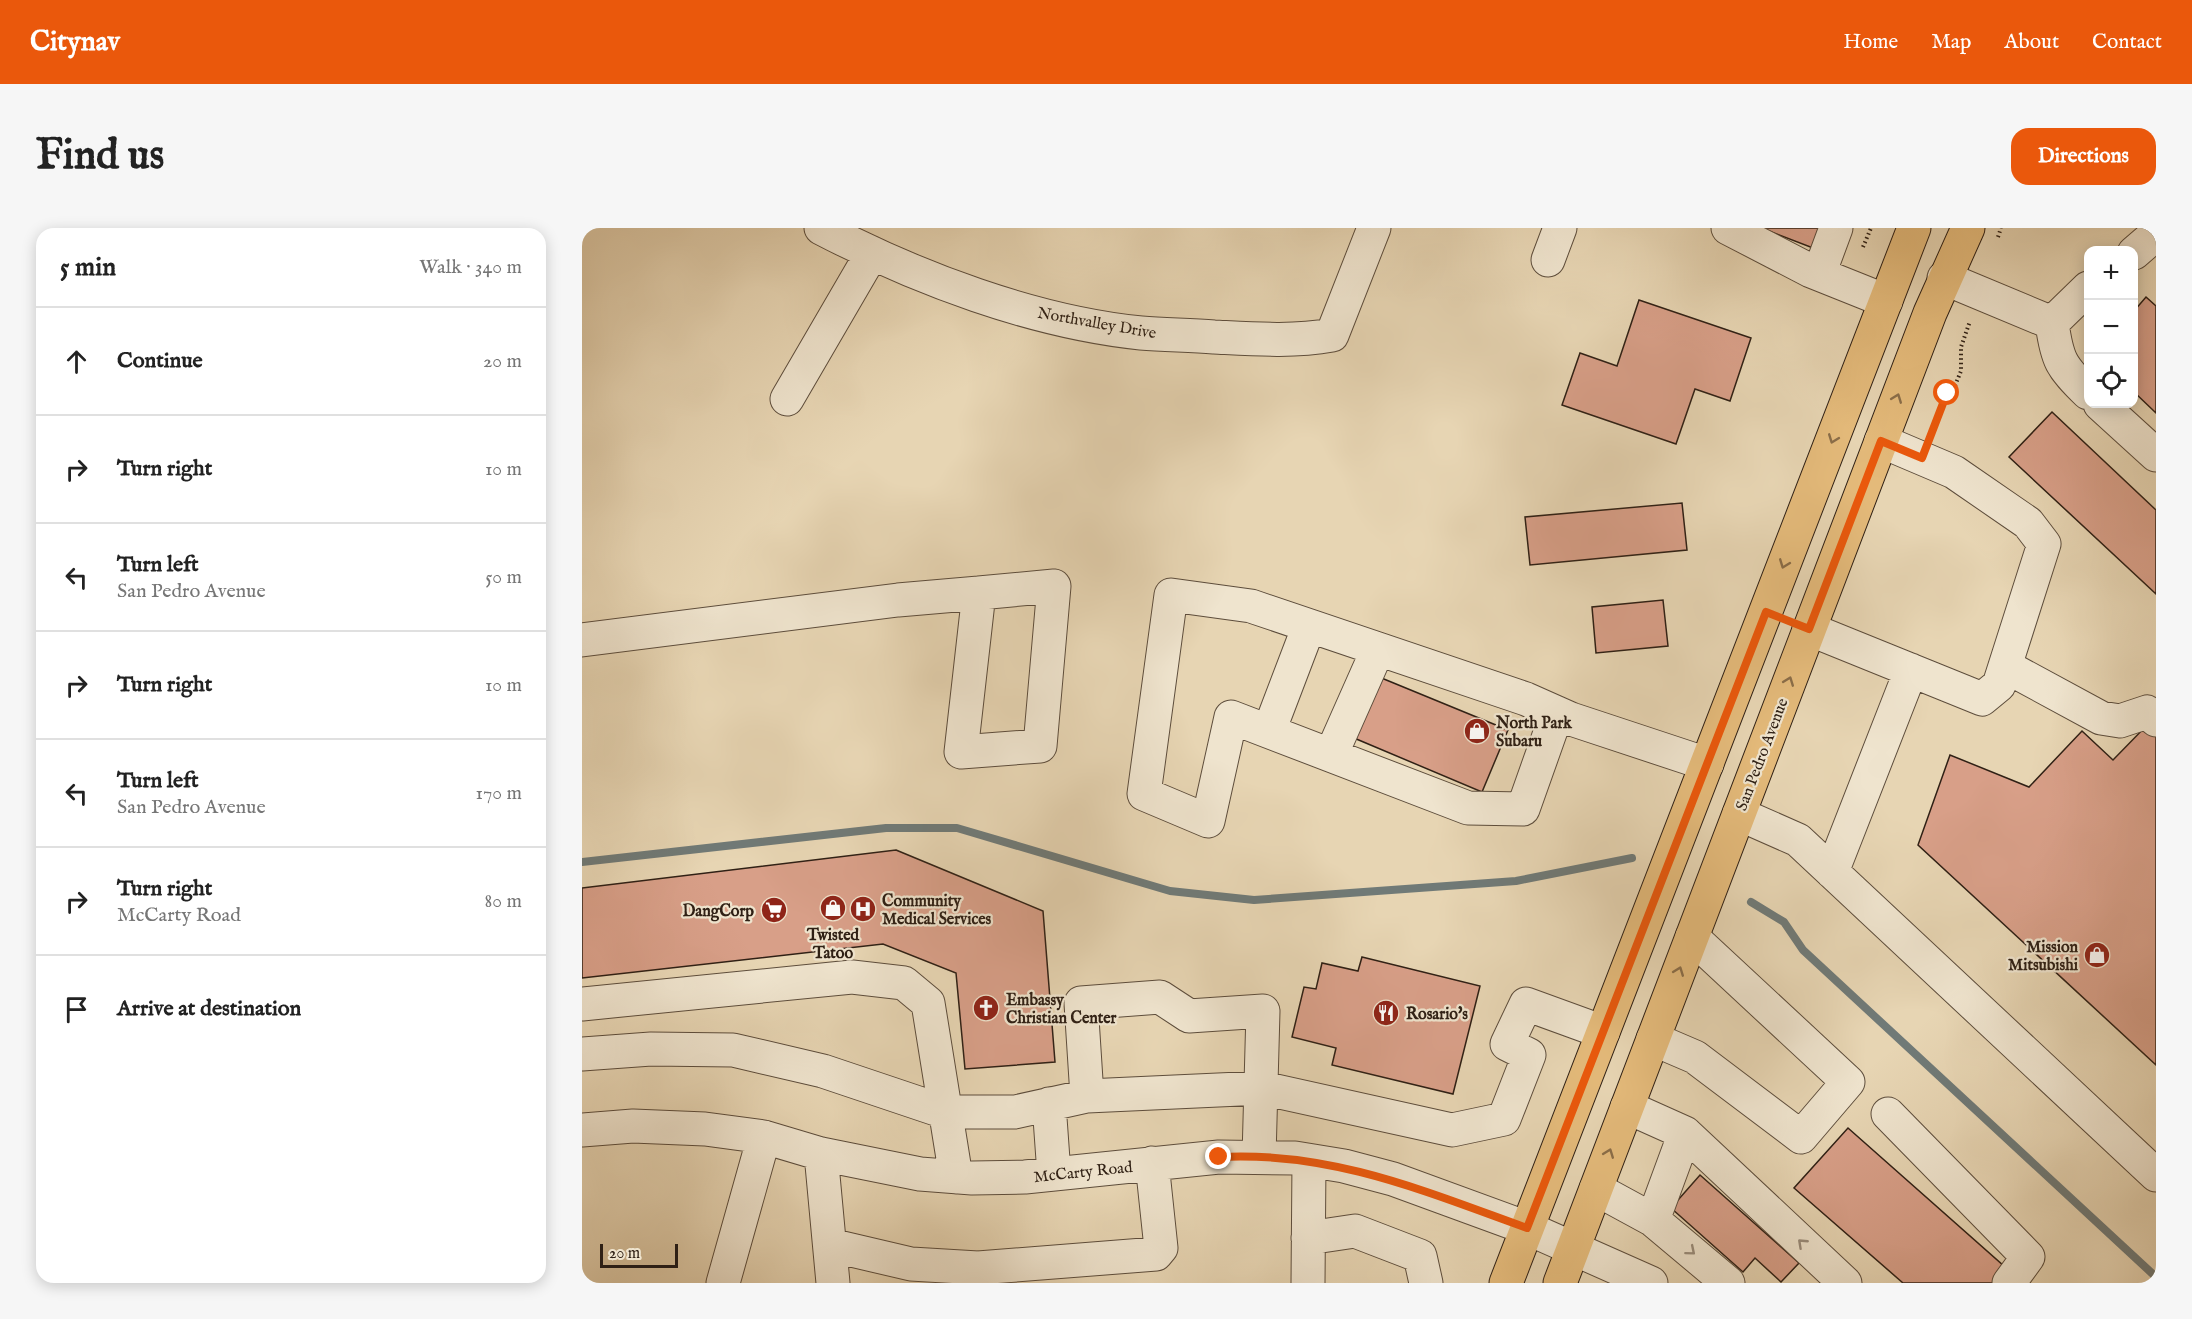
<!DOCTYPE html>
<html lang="en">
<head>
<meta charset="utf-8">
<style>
	:root { --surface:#fff; --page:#f6f6f6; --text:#222; --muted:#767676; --line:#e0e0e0; --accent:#ea580c }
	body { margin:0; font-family:"IM FELL English",serif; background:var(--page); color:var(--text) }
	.controls { position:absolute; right:18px; top:18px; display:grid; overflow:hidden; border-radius:12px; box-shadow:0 3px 15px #0003 }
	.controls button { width:54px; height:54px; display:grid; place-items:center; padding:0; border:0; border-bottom:2px solid var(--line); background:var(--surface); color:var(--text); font:30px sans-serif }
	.scale { position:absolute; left:18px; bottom:15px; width:78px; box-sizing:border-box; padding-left:6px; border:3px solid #2f2015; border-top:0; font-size:16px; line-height:21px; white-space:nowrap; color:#2f2015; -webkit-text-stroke:4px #efe4ce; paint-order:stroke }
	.stop { position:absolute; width:18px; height:18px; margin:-14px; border:4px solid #ea580c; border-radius:50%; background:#fff }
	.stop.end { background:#ea580c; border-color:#fff; box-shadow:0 2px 6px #0008 }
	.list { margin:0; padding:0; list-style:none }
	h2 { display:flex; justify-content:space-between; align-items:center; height:78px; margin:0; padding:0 24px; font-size:26px }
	h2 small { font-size:20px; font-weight:400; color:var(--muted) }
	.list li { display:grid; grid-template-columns:39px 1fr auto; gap:18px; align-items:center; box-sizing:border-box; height:108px; padding:0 24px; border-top:2px solid var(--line) }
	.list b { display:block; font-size:22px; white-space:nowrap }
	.list p { margin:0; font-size:20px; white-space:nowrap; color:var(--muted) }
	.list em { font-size:20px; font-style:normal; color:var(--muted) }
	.icon { flex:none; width:33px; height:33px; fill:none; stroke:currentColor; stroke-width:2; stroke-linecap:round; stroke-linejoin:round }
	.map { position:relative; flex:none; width:1574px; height:1055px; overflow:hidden; border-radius:18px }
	header { display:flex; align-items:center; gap:36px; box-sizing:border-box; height:84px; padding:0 30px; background:var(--accent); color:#fff }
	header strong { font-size:28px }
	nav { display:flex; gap:33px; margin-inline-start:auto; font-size:21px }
	.intro { display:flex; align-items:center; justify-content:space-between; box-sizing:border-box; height:144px; padding:0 36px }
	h1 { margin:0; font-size:42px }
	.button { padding:15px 27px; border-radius:18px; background:var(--accent); color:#fff; font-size:21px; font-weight:700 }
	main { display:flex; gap:36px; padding:0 36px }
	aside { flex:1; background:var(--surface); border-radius:18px; box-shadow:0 3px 15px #0003 }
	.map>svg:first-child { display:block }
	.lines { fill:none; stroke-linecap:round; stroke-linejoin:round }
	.stream { stroke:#707a77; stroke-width:8 }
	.building { fill:#d89f88; stroke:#2f2015; stroke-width:1.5 }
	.minor-casing { stroke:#5d4d3c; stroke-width:35 }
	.major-casing { stroke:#2f2015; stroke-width:35 }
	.path { stroke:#2f2015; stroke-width:4; stroke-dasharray:1.5 3; stroke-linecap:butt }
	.minor { stroke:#efe4ce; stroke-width:33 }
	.major { stroke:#e4ba7a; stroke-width:33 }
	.oneway { stroke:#8a6d48 }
	.oneway2 { stroke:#998c7b }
	.route { stroke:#ea580c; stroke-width:8 }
	.labels { text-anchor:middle; stroke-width:4.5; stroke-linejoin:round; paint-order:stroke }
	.street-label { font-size:16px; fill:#2f2015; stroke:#efe4ce }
	.poi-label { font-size:16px; font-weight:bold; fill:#2f2015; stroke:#efe4ce; text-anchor:start }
</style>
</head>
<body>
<header>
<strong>Citynav</strong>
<nav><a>Home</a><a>Map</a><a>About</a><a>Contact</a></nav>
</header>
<div class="intro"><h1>Find us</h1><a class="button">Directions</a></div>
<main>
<aside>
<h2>5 min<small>Walk · 340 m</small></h2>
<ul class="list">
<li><svg class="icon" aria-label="ahead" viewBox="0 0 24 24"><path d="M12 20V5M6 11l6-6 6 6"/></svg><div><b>Continue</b></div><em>20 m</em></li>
<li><svg class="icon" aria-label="right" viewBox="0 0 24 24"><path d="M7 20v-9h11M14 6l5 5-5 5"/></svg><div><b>Turn right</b></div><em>10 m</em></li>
<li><svg class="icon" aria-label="left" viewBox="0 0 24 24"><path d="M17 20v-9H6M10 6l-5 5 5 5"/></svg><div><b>Turn left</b><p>San Pedro Avenue</p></div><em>50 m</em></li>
<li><svg class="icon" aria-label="right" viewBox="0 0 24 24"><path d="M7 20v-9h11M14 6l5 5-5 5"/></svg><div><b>Turn right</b></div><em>10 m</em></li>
<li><svg class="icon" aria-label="left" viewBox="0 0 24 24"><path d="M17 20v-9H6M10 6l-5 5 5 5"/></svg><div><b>Turn left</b><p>San Pedro Avenue</p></div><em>170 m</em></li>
<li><svg class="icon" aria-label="right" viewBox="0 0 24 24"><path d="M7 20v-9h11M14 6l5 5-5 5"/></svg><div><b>Turn right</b><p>McCarty Road</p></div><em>80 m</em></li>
<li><svg class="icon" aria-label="arrive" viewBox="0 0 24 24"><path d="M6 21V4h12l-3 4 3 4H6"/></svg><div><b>Arrive at destination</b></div></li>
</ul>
</aside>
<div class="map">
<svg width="1574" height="1055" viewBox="0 0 1574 1055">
	<rect width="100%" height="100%" fill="#e7d5b3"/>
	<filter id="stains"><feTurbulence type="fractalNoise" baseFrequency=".00333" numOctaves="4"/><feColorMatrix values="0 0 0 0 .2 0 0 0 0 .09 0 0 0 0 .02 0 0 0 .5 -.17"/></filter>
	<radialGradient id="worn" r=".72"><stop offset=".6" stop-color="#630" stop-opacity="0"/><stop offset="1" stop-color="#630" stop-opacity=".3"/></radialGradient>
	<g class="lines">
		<path class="stream" d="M0,634L304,600H375L588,663L672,672L934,653L1050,630
			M1169,674L1202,694L1221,722L1574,1049"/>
	</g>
	<path class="building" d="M1179,0H1238L1231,20Z
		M1564,69L1574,78V185L1552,164V83Z
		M1057,72L1169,110L1148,173L1113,161L1094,216L980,177L998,125L1035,138Z
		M1470,184L1574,282V366L1427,229Z
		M1100,275L1105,322L948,337L943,289Z
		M1081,372L1086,418L1014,425L1010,379Z
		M797,449L926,502L900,564L772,510Z
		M1568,494L1574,500V837L1336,617L1368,527L1447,559L1500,503L1531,532Z
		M314,622L461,683L473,834L383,841L374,745L301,716L0,750V660Z
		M780,729L898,758L871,866L750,837L754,820L710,809L722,759L734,761L740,735L776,743Z
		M1266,900L1431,1046L1423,1055H1321L1212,960Z
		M1118,947L1217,1035L1199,1054L1173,1030L1161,1044L1089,980Z"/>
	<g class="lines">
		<g class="minor-casing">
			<path id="minor" d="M239,0C335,50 451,94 559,105C583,107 608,107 632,109C672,111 711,114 750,107L792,0
				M1146,0L1229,43L1304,73
				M1552,25L1574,6
				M966,32L978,0
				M1237,46L1254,0
				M1362,50L1470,95L1506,60
				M1470,95C1475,132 1479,139 1506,165
				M205,171L290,25
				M1518,176L1574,227
				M1227,401L1400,471L1417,457L1462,316L1446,295L1372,244L1299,213
				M0,412L316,372L397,365L379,524L458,518L472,358L397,365
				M1423,438L1519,490L1538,493L1565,484L1574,492
				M975,485L941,581L886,580L649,489L626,593L562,566L589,367L669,378L944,471L989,491L1125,536
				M687,503L727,398
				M749,527L796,421
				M1157,586L1216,612L1574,947
				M1250,644L1329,442
				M0,776L270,749L322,755L346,775L374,949
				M1071,811L1113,829L1219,909L1266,854L1110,709
				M0,826L69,821L151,822L241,843L363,884H433L505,868L680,860L870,902L922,891L947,827L925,816L944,776L1021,804
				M505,868L499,775L578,769L607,788L681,783L677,929
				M467,876L472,946
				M1045,879L1103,905L1263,1055
				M1306,886L1446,1029L1427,1055
				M0,902L51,898L123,901L182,909L239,926L338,946L390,950L443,949L637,929L713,930L762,938L811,951L945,1000L1069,1055
				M239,926L251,1055
				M1014,961L1071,992L1146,1055
				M1071,992L1103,905
				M726,1010L773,1003L838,1028L844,1055
				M248,1017L329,1036L396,1040L574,1026L579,1020L570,935
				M141,1055L182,909
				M726,1055L727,933"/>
		</g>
		<g class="major-casing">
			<path id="major" d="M924,1055L1332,0
				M978,1055L1348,85L1386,0"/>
		</g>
		<path class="path" d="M1416,9L1419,0
			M1281,19L1289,0
			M1350,205L1365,165L1372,160L1379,143V119L1388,93"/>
		<use href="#minor" class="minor"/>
		<use href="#major" class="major"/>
	</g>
	<defs><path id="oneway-chevron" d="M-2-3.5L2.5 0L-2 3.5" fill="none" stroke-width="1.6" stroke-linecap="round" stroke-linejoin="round" transform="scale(1.5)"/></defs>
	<g class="oneway">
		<use href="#oneway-chevron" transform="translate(1315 170) rotate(-69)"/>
		<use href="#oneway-chevron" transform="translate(1251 211) rotate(111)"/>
		<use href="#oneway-chevron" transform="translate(1202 336) rotate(111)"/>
		<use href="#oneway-chevron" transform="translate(1207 453) rotate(-69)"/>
		<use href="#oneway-chevron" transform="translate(1097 743) rotate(-69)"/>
		<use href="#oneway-chevron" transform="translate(1027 925) rotate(-69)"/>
	</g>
	<g class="oneway2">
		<use href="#oneway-chevron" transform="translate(1220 1015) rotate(-137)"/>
		<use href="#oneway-chevron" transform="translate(1109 1023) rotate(40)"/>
	</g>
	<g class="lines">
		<path class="route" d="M637,929C749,923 842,963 945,1000L1184,384L1227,401L1299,213L1340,230L1365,165"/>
	</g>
	<defs>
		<g id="shop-disc" transform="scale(1.35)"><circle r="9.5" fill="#8f2418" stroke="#efe4ce"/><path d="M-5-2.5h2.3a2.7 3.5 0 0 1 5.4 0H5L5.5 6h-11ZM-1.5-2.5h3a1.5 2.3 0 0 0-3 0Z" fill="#fff"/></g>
		<g id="hospital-disc" transform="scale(1.35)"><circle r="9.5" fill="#8f2418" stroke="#efe4ce"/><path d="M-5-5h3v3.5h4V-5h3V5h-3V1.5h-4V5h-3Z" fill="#fff"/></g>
		<g id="supermarket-disc" transform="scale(1.35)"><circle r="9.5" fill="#8f2418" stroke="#efe4ce"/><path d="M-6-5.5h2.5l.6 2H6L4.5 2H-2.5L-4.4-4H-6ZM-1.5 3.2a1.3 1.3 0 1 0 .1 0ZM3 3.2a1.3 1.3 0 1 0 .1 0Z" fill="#fff"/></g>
		<g id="church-disc" transform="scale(1.35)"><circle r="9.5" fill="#8f2418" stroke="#efe4ce"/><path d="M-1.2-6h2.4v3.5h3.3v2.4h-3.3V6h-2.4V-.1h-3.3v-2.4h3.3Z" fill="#fff"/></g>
		<g id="restaurant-disc" transform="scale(1.35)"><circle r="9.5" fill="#8f2418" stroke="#efe4ce"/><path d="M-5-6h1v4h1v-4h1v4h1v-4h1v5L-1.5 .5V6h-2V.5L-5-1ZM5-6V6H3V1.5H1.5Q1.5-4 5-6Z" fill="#fff"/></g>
	</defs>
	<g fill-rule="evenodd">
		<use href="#shop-disc" x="895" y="503"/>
		<use href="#shop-disc" x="251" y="680"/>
		<use href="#hospital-disc" x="281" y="681"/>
		<use href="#supermarket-disc" x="192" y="682"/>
		<use href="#shop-disc" x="1515" y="727"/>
		<use href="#church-disc" x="404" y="780"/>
		<use href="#restaurant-disc" x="804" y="785"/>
	</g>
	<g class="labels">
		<g class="street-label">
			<text transform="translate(515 94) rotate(10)" y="6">Northvalley Drive</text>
			<text transform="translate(1179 526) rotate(-69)" y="6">San Pedro Avenue</text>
			<text transform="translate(501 943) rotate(-6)" y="6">McCarty Road</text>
		</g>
		<g class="poi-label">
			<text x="914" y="500">North Park<tspan x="914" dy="18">Subaru</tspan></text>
			<text x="300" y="678">Community<tspan x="300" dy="18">Medical Services</tspan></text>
			<text x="172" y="688" text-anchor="end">DangCorp</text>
			<text x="251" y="712" text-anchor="middle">Twisted<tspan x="251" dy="18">Tatoo</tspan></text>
			<text x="1496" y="724" text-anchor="end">Mission<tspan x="1496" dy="18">Mitsubishi</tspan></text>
			<text x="424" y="777">Embassy<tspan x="424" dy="18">Christian Center</tspan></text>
			<text x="824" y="791">Rosario's</text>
		</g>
	</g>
	<rect width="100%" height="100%" filter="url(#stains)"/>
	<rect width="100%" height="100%" fill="url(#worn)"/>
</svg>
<div class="controls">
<button>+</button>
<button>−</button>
<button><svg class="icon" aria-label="locate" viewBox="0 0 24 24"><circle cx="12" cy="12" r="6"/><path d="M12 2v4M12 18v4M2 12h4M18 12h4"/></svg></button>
</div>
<div class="scale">20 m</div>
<div class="stop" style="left:1365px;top:165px"></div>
<div class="stop end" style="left:637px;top:929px"></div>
</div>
</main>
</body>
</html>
